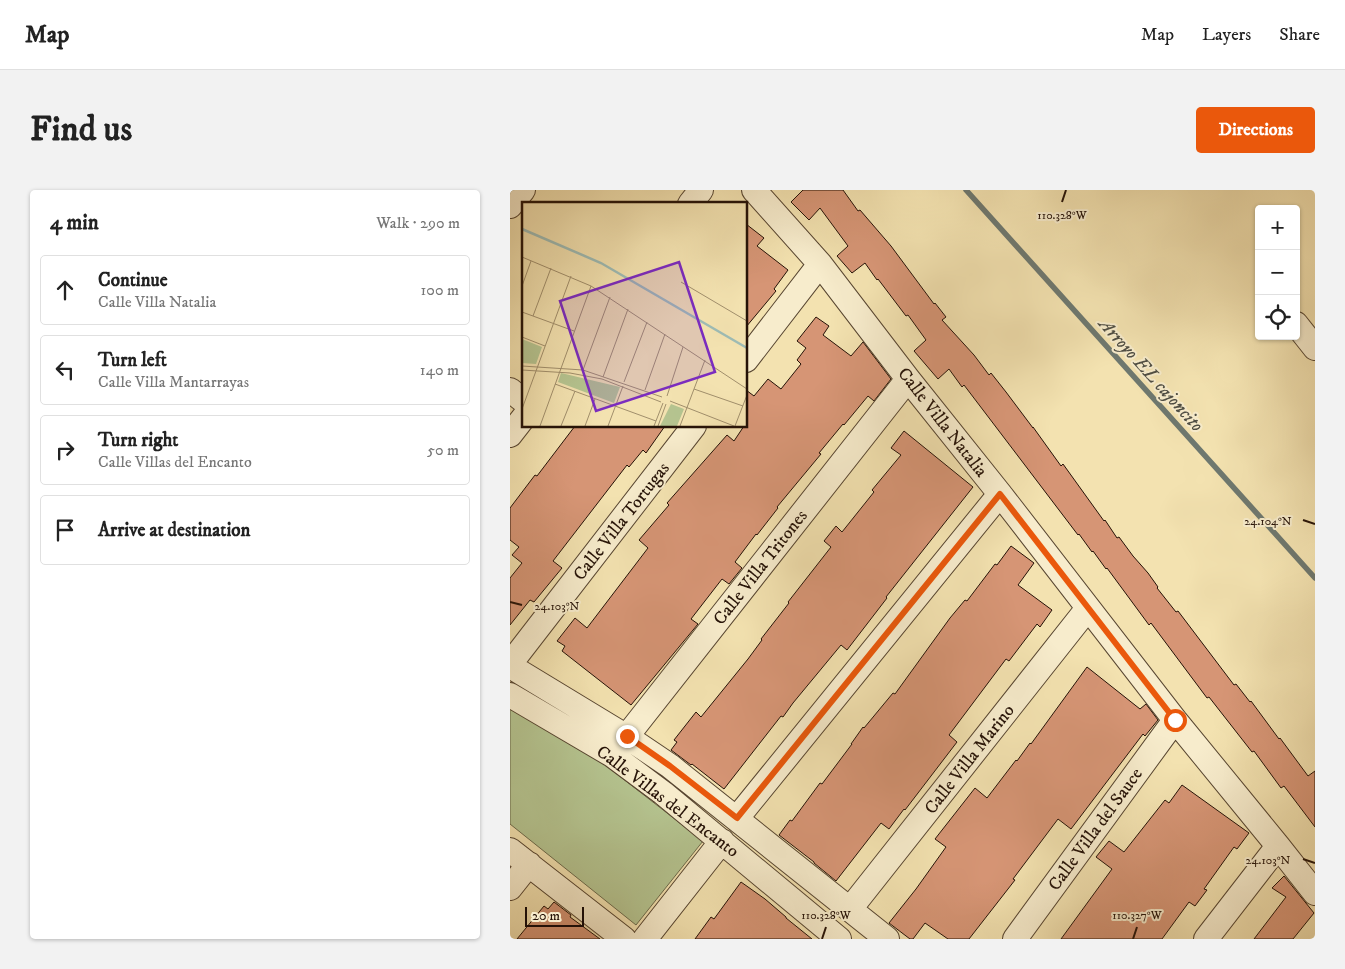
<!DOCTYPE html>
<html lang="en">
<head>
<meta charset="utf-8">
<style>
	:root { --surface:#fff; --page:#f2f2f2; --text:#222; --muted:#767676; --line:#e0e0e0; --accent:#ea580c }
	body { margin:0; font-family:"IM FELL DW Pica",serif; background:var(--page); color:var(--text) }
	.controls { position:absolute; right:15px; top:15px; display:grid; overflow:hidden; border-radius:5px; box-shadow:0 1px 4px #0004 }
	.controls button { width:45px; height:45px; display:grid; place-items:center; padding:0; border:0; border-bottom:1px solid var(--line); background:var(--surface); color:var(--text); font:25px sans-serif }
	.scale { position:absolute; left:15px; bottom:12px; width:59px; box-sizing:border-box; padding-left:5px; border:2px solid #251207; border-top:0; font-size:14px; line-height:18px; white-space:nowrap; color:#251207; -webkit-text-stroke:4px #f7eccc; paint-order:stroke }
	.stop { position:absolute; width:15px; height:15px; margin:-11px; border:4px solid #ea580c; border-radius:50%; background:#fff }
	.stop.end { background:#ea580c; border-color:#fff; box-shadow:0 1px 5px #0008 }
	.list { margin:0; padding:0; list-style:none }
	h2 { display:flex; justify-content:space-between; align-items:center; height:65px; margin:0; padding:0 20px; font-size:21px }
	h2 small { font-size:16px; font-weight:400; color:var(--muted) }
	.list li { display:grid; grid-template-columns:32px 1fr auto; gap:15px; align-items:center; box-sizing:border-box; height:70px; margin:0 10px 10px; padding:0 10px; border:1px solid var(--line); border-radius:5px }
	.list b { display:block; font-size:19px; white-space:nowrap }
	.list p { margin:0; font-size:16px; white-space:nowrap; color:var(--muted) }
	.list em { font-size:16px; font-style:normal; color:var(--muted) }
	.icon { flex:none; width:28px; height:28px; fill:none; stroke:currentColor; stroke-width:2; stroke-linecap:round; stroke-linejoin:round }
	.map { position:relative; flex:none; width:805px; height:749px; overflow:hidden; border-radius:5px }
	header { display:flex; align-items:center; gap:30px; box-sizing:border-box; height:70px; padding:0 25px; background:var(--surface); border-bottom:1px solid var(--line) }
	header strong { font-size:24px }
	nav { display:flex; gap:28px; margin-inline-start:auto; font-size:18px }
	.intro { display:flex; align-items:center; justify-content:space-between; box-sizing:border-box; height:120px; padding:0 30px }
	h1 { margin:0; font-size:35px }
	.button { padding:12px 22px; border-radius:5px; background:var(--accent); color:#fff; font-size:18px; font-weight:700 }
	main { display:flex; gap:30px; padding:0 30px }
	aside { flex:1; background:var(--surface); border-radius:5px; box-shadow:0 1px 4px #0004 }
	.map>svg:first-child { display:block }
	.green { fill:#b5c490; stroke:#6d6b4c }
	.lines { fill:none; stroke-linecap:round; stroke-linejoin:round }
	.stream { stroke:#6e786f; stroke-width:5.5 }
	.building { fill:#d69575; stroke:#251207 }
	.street-casing { stroke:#584631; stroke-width:26 }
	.street { stroke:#f7eccc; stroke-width:24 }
	.route { stroke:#ea580c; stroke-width:6 }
	.ticks { fill:none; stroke:#251207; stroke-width:2 }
	.labels { text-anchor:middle; stroke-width:4; stroke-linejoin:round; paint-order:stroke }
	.street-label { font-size:18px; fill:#251207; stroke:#f7eccc }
	.water-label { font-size:19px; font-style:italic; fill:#4f4e44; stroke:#f7eccc }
	.inset-river { fill:none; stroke:#9ebcb5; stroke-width:2.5 }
	.inset-road { fill:none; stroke:#a18f6c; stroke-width:1 }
	.view { fill:#7b2cbf; fill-opacity:0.15; stroke:#7b2cbf; stroke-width:2.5 }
	.inset-edge { fill:none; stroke:#251207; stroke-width:2.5 }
	.ticks-label { font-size:12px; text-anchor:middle; fill:#251207; stroke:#f7eccc; stroke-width:4; stroke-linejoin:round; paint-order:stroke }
</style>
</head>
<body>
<header>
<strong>Map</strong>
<nav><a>Map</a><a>Layers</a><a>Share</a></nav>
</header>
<div class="intro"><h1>Find us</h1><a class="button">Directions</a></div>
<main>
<aside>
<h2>4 min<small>Walk · 290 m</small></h2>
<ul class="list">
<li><svg class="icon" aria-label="ahead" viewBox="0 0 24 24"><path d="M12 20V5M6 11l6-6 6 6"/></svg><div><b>Continue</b><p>Calle Villa Natalia</p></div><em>100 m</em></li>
<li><svg class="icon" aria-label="left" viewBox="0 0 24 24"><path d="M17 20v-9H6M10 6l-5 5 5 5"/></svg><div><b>Turn left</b><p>Calle Villa Mantarrayas</p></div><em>140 m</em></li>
<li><svg class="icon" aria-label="right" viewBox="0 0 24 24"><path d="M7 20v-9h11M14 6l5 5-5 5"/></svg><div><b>Turn right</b><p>Calle Villas del Encanto</p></div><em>50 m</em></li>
<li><svg class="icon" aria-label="arrive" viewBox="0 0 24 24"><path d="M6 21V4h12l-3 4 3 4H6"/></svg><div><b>Arrive at destination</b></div></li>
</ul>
</aside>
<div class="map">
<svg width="805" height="749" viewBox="0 0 805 749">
	<rect width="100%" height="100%" fill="#f3e2b0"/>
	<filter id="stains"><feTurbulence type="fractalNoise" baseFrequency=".004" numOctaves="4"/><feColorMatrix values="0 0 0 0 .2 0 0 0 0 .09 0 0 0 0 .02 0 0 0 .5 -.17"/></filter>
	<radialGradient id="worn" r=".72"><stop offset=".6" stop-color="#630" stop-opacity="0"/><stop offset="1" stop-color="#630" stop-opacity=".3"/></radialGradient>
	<path class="green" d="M0,515L94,574L193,651L126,735L0,634Z"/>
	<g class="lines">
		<path class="stream" d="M456,0L805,388"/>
	</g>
	<path class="building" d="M293,0H333L348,21L350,20L381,56L424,114L425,113L436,127L432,130L464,165L479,185L481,183L496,202L523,238V237L551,276L553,274L594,331L595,330L607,348L609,347L623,366L638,383L648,397L647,398L666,422L668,421L724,495L726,494L740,512L741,511L769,549L770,548L798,586L805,581V637L774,596L771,598L744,561L742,562L699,507L697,508L641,433L639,435L597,378L596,379L583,361L582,362L569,344L568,345L454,195L452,197L439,179L428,189L404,161L416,150L398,125L396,126L368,89L367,90L355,73L342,83L327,66L338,56L310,18L299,30L281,12Z
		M236,34L254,48L247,56L278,80L264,99L266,101L236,137Z
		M306,127L319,136L313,145L341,166L353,152L381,189L364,211L358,206L334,235L333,234L309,263L311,264L267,317L268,318L247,345L246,344L225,372L232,378L219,394L212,389L181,429L188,434L121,515L52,461L55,456L47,451L65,428L77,438L138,358L129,350L159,315L157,313L217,245L224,251L234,236H236V200L244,206L258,189L271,199L291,174L287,170L296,158L287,151Z
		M65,236H155L136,263L133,260L119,277L117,275L43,371L52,378L24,412L20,410L0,435V388L12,373L2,365L9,357L0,350V318L25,285L27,286Z
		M394,241L463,297L376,407L377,408L337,460L331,455L283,513L273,527L271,526L214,599L182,574L181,575L161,560L167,552L164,550L186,522L191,527L238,469L252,450L251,449L279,413L278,412L321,357L314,351L326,336L332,342L364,302L362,300L391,265L381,258Z
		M501,356L524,373L508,395L542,420L530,437L527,434L499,471L496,469L439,545L447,552L395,620L394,619L379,639L371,633L326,691L304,673V672L269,645L280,630L282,631L310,593L312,594L342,554H341L353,537L354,538L383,503L385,504L440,428L455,410L457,411L485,374L487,375Z
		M577,477L630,519L636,514L648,530L635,546L633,544L561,639L548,629L503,689L505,690L459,749H438L415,733L403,749H400L379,733L406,699L436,657L425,649L465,598L477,608L506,570L507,571L520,553L521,554Z
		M672,595L739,643L727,659L724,657L694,699L697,700L685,716L679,712L652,749H551L602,679L586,667L599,651L614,662L655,610L659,613Z
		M774,686L804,723L783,749H744L776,707L762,698Z
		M231,692L255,709L276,727V728L302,749H185L201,727L204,729Z
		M44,712L61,725L60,727L90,749H7L34,716L38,719Z"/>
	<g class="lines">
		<g class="street-casing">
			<path id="street" d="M244,0L310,74L398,189L490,304L665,530L768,656L805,703
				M180,14L191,0
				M0,16L13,0
				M786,134L805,158
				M236,170L310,74
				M0,200L14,211
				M0,245L14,227
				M0,474L184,236
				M0,476L117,547L160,576L377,749
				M0,505L102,565L153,603L329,749
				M102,565L398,189
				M227,628L490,304
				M0,660L114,749
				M0,698L19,674
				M340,719L578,418
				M135,749L212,651
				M505,749L665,530
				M696,749L768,656"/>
		</g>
		<use href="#street" class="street"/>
	</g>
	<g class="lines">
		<path class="route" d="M117,546L160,576L227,628L490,304L665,530"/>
	</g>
	<path class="ticks" d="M552,12L556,0M793,330L805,334M0,412L12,415M793,669L805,673M312,749L316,737M623,749L627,737"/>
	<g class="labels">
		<g class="street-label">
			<text transform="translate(433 232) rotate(52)" y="6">Calle Villa Natalia</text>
			<text transform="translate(111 331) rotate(-52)" y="6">Calle Villa Tortugas</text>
			<text transform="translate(250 377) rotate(-52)" y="6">Calle Villa Tritones</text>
			<text transform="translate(459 569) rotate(-52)" y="6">Calle Villa Marino</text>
			<text transform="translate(158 611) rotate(37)" y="6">Calle Villas del Encanto</text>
			<text transform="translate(585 639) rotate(-54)" y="6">Calle Villa del Sauce</text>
		</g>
		<g class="water-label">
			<text transform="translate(642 184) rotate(48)" y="7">Arroyo EL cajoncito</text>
		</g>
	</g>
	<g transform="translate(12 12)">
		<rect width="225" height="225" fill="#f3e2b0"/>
		<path d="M0,137L20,145L14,162L0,161ZM39,171L98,185L92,201L36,180ZM149,202L162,207L155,224H138Z" fill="#b5c490"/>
		<path class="inset-river" d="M0,27L79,61L225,146"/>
		<path class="inset-road" d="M0,55L69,84L225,187M159,80L225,119M0,84L9,59M0,110L52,129M11,114L29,66M0,135L23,144M0,164L61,168L140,195M0,168L48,171L80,177L139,200M61,168L88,95M81,175L106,107M102,180L125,120M33,182L134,219M172,187L221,204M123,188L143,132M145,194L161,145M148,199L212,224M0,207L49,74M18,224L69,84M39,224L53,189M63,224L73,197M86,224L101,184M132,224L141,201M136,224L144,202M158,224L183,158M213,224L225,193"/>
		<path class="view" d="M157,60L193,170L74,209L38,99Z"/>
		<rect width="225" height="225" class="inset-edge"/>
	</g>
	<g class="ticks-label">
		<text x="552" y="29">110.328°W</text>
		<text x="758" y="335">24.104°N</text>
		<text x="47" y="420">24.103°N</text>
		<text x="758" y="674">24.103°N</text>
		<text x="316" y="729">110.328°W</text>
		<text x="627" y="729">110.327°W</text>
	</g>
	<rect width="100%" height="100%" filter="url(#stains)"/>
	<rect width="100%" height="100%" fill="url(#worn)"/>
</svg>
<div class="controls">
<button>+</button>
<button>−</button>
<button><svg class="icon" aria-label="locate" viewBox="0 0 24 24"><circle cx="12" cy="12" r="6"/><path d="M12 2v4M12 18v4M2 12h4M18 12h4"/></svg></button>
</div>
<div class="scale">20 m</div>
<div class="stop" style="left:665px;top:530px"></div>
<div class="stop end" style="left:117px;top:546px"></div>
</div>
</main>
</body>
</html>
